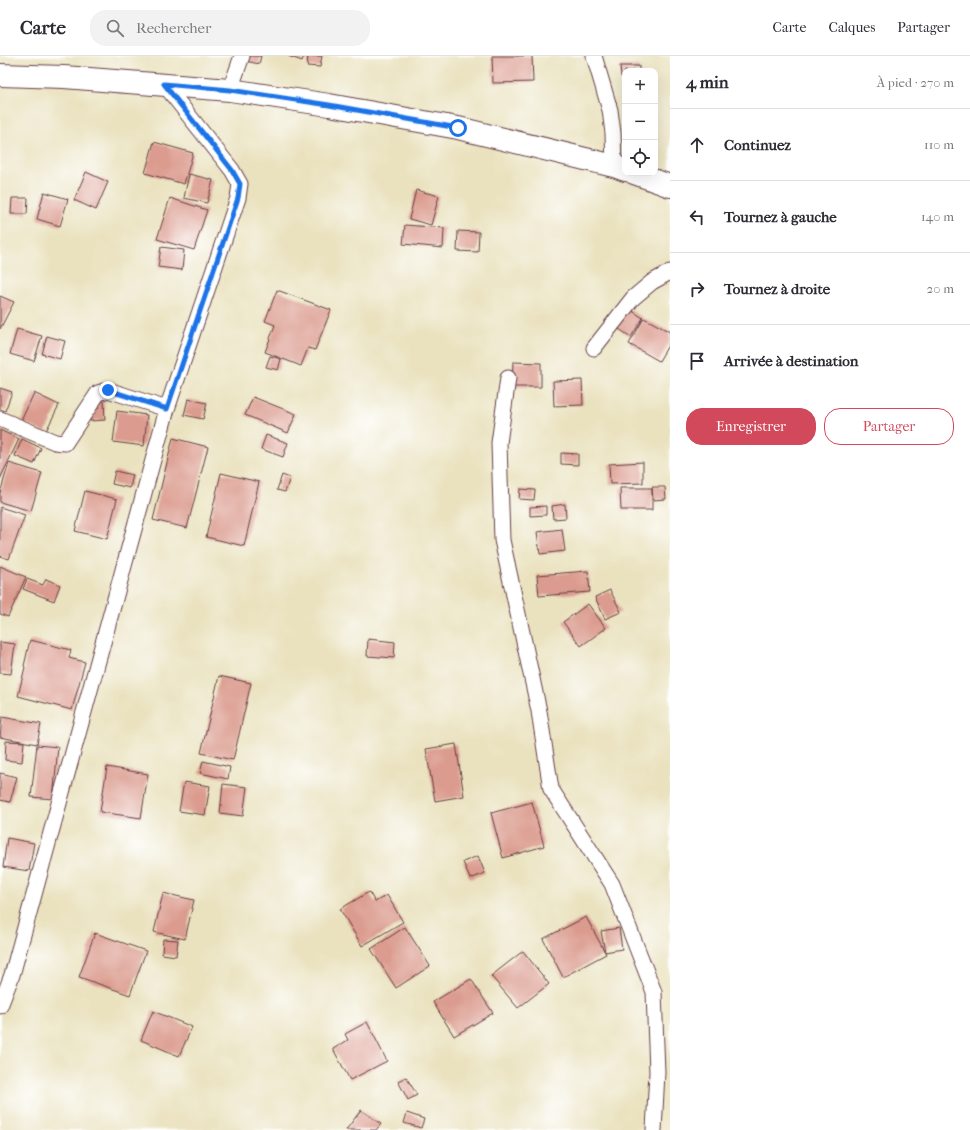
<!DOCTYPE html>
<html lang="fr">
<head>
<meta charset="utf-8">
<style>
	:root { --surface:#fff; --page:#f2f2f3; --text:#2b2b33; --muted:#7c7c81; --line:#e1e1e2; --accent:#d1495b }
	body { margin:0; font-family:"IM FELL French Canon",serif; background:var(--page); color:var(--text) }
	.controls { position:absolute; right:12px; top:12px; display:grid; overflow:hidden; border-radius:8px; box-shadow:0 4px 16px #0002 }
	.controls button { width:36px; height:36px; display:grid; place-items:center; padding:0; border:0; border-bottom:1px solid var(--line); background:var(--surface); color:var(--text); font:20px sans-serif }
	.stop { position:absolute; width:12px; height:12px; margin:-9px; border:3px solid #1a73e8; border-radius:50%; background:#fff }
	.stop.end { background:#1a73e8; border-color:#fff; box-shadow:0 1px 4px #0008 }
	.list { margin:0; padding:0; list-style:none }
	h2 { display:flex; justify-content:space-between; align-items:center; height:52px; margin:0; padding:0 16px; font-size:17px }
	h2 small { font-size:13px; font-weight:400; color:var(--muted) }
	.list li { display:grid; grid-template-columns:26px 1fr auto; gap:12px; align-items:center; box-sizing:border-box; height:72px; padding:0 16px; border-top:1px solid var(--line) }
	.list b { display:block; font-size:15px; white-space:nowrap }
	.list em { font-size:13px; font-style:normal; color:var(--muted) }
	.actions { display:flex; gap:8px; padding:12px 16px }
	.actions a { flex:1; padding:9px 0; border:1px solid var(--accent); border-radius:16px; text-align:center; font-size:14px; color:var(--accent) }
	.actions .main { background:var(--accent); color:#fff }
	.icon { flex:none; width:22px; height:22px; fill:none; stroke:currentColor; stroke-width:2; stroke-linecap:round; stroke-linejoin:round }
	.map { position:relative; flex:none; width:670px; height:1074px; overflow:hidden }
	header { display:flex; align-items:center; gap:24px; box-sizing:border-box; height:56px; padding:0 20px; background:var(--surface); border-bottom:1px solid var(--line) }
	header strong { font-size:19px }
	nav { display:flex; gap:22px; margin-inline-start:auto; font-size:14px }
	.search { width:280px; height:36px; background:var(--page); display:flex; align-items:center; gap:10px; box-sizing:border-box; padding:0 14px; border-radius:16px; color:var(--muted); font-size:15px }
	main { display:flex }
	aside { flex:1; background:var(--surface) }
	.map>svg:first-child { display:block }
	.building { fill:#db9b8e }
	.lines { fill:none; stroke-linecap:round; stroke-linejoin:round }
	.street-casing { stroke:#623c41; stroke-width:17 }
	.primary-casing { stroke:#623c41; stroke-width:24 }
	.street { stroke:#fff; stroke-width:15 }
	.primary { stroke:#fff; stroke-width:22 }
	.route { stroke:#1a73e8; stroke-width:5 }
</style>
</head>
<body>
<header>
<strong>Carte</strong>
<div class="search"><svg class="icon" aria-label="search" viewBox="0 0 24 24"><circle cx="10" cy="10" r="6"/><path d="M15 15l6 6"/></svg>Rechercher</div>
<nav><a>Carte</a><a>Calques</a><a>Partager</a></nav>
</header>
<main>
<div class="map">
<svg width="670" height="1074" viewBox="0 0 670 1074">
	<rect width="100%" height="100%" fill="#fff"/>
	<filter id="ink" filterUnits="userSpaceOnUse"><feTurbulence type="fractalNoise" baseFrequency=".025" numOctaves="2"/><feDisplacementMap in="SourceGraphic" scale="8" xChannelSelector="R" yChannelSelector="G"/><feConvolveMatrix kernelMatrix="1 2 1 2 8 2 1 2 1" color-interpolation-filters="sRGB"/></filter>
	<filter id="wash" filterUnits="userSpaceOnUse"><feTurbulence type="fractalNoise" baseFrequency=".012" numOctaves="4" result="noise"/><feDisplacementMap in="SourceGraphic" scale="16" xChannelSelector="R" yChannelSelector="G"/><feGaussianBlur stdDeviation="0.9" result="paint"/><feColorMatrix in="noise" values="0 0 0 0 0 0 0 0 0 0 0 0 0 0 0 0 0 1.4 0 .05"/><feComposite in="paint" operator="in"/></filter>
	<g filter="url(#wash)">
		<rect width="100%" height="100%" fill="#eae2bf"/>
		<g id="blocks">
			<path class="building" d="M247,0H261L259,8L246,5Z
				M288,0H304L302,5Z
				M308,0H322L320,11L307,10Z
				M492,0H532L533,26L493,27Z
				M620,10H639V15H625V21H621Z
				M154,86L193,97L184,128L145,117Z
				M86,116L108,126L96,154L74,144Z
				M189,118L213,124L207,147L184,142Z
				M416,134L439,140L431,169L409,163Z
				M44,136L68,143L60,170L37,163Z
				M12,142H28L27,158H11Z
				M170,142L207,154L194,194L157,183Z
				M405,169L444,172L443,192L403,188Z
				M458,175L479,176L478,196L457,195Z
				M161,191L184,194L182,214L158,211Z
				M277,234L331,254L315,294L308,292L301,310L265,296L275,269L265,265Z
				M0,240L14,246L0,273Z
				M628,252L643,262L631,281L616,271Z
				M644,262L670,276V286L659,305L629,288Z
				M17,273L42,280L34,305L10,298Z
				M47,280L65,285L60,303L42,298Z
				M270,300L281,303L278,314L266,311Z
				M513,306L541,307V331H512Z
				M582,324L583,349L554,350L553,325Z
				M0,332L12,336L5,355L0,353Z
				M34,337L59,349L45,377L21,365Z
				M253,341L296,358L288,377L245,359Z
				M188,343L207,347L203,363L184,359Z
				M104,345L105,364L90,365L89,346Z
				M117,355L147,359L144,390L113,386Z
				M0,374L19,383L0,423Z
				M266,379L288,387L283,401L261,393Z
				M173,382L208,391L187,472L153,464Z
				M22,383L41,392L34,408L15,400Z
				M561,397L578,398V409L561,408Z
				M643,406V427L610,428L609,408Z
				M9,407L42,417L31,455L0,446V437Z
				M115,415L133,419L130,432L112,428Z
				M221,417L259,426L244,490L206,481Z
				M282,419L290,422L285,436L277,434Z
				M652,431H665L666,443L653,444Z
				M620,432H652V454H621Z
				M520,433L535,434L534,444L519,443Z
				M85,435L117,443L107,483L75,475Z
				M565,448L566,462L553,463L552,450Z
				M546,450V459L530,460V451Z
				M0,451L25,459L9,503L0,500Z
				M562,473L565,495L540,498L537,476Z
				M0,510L26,521L8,561L0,558Z
				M588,515L590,536L539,540L537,519Z
				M27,523L43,529L46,523L60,529L54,545L23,533Z
				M610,534L621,556L605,563L595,541Z
				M588,548L606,572L581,590L563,566Z
				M368,583L395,586L394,602L367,600Z
				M30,584L71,594L69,602L85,606L72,654L18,640L25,611L24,610Z
				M0,586L15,588L11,618L0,617Z
				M219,620L251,627L233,704L201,697Z
				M2,661L41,668L37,688L0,681Z
				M6,685L24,686L22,706L5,704Z
				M456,688L464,740L435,745L426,693Z
				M37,689L58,691L53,743L31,741Z
				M203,705L230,711L228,723L200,717Z
				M107,711L148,718L141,762L100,756Z
				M0,717L17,721L10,746L0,744Z
				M184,726L210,730L205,759L179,755Z
				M223,728L247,731L243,760L220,757Z
				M532,746L544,790L503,802L491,757Z
				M7,782L34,787L29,815L3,811Z
				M478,800L485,817L470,823L463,806Z
				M369,836L375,846L387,839L403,866L362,890L340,853Z
				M163,837L194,844L185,883L154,876Z
				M586,861L606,898L563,921L543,883Z
				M405,871L430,910L396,932L371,893Z
				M619,872L622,893L605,896L601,875Z
				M95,877L146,895L130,939L79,921Z
				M163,883L178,884L176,900L162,898Z
				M523,895L549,928L518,952L491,920Z
				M471,923L493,957L454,980L433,946Z
				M153,955L192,971L179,1000L141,984Z
				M367,966L387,1005L350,1024L333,993L348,984L345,978Z
				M406,1021L417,1039L408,1044L398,1025Z
				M361,1054L381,1068L376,1074H346Z
				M407,1057L424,1063L421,1072L404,1067Z"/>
		</g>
	</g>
	<g filter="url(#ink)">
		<use href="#blocks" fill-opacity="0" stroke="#623c41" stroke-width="1"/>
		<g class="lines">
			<g class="street-casing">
				<path id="street" d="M594,0L610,54L613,77L614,110
					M230,34L242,0
					M594,292L633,242L652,226L670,216
					M508,322L499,387L502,484L539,655L551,733L612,828L654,936L657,1016L654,1074
					M0,363L55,386L65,387L98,337L108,334L167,353
					M0,950L12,919L167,353L238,142L240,128L232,114L164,28"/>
			</g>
			<g class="primary-casing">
				<path id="primary" d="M0,19L64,21L230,34L329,49L458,72L614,110L625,114
					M634,117L670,130"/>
			</g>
			<use href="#street" class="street"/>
			<use href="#primary" class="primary"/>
		</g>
	</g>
	<g class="lines" filter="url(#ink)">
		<path class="route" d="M108,334L167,353L238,142L240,128L232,114L164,28L230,34L329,49L458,72"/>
	</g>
</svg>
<div class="controls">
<button>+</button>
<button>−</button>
<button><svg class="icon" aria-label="locate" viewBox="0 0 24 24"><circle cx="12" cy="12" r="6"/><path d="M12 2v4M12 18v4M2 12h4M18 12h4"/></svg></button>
</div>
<div class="stop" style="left:458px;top:72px"></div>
<div class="stop end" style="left:108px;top:334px"></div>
</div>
<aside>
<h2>4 min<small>À pied · 270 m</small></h2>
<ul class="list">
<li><svg class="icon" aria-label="ahead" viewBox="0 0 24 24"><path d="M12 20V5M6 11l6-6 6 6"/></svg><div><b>Continuez</b></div><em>110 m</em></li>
<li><svg class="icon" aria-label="left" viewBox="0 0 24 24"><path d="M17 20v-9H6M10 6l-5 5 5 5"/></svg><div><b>Tournez à gauche</b></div><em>140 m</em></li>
<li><svg class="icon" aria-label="right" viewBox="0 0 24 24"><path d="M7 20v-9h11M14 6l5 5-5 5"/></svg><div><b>Tournez à droite</b></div><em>20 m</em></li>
<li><svg class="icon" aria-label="arrive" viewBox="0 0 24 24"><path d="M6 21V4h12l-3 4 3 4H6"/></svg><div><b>Arrivée à destination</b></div></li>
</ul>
<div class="actions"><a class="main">Enregistrer</a><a>Partager</a></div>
</aside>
</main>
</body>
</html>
